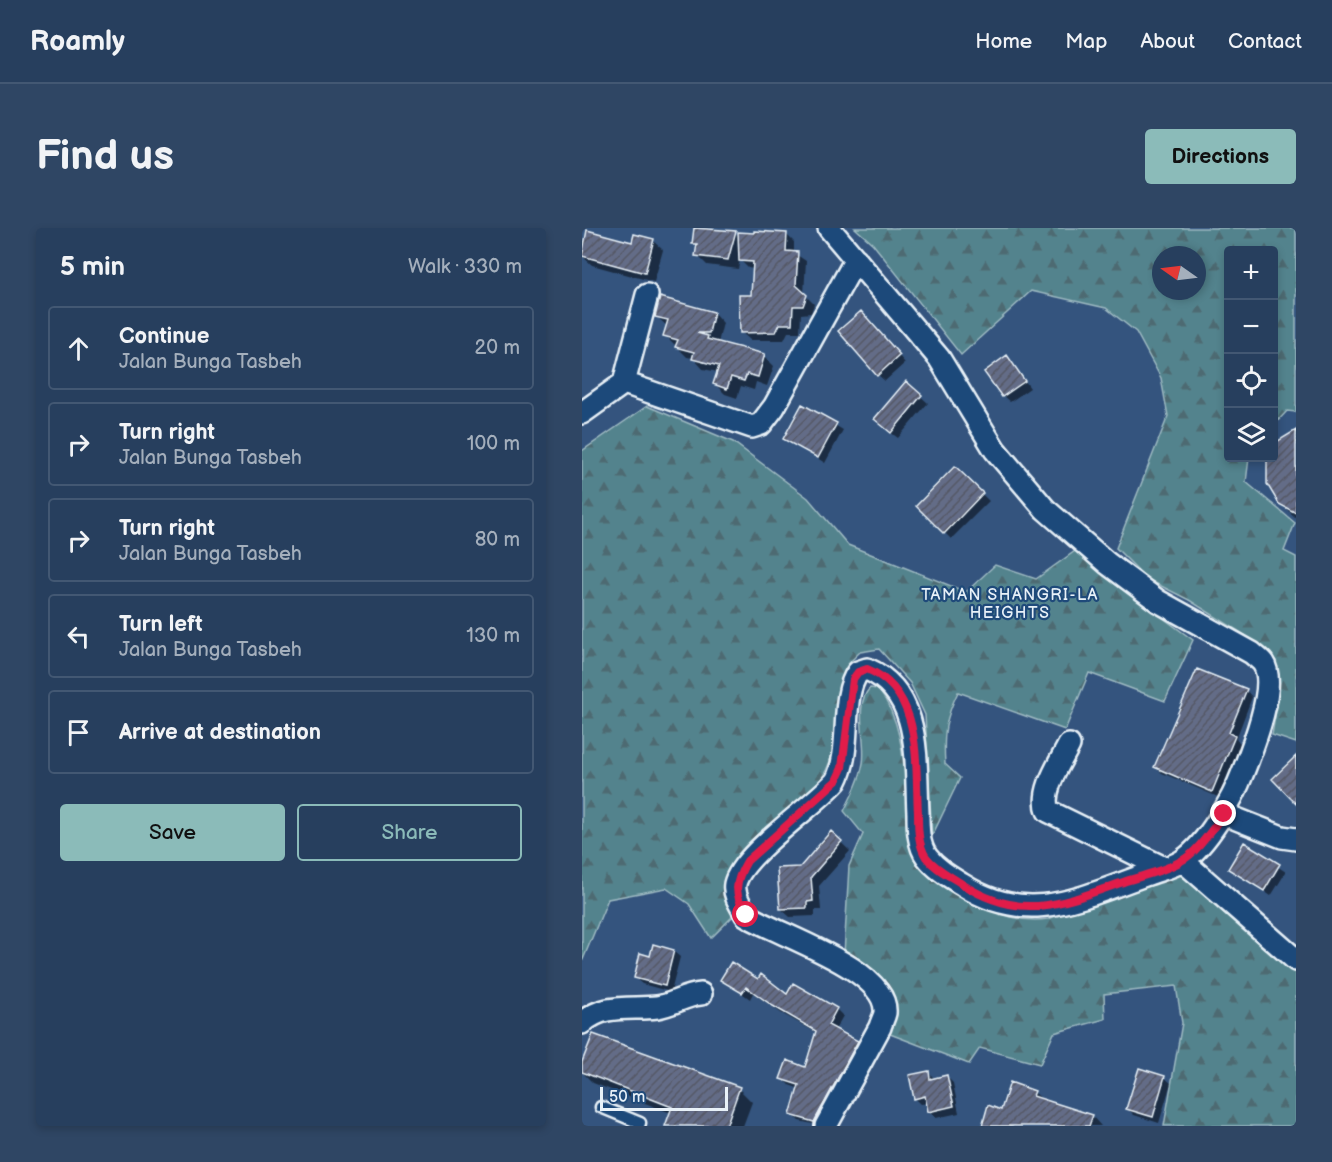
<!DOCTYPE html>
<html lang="en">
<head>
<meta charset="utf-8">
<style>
	:root { --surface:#273f5e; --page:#2f4664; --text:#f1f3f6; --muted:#a4afbc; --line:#435873; --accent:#8bbbb9 }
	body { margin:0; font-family:"Balsamiq Sans",sans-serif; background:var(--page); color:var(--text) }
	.controls { position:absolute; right:18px; top:18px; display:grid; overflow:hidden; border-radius:6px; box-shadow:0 3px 9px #0003 }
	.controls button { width:54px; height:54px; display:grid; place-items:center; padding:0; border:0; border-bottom:2px solid var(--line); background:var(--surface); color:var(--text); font:30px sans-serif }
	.compass { position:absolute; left:570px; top:18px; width:54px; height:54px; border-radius:50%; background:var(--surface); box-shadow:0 3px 9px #0003; rotate:284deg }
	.scale { position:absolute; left:18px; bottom:15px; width:128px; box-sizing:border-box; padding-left:6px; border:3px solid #e8f1f8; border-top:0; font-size:16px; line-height:21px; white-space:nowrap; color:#e8f1f8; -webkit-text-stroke:4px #1f4a7a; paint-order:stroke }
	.stop { position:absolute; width:18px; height:18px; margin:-14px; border:4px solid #e11d48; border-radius:50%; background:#fff }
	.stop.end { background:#e11d48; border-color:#fff; box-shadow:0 2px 6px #0008 }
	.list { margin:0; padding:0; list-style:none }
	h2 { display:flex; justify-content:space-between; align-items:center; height:78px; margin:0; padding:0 24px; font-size:26px }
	h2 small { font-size:20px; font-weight:400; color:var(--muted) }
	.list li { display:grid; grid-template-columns:39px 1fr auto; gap:18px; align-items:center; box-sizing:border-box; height:84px; margin:0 12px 12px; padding:0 12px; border:2px solid var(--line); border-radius:6px }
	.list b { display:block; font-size:22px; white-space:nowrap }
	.list p { margin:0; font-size:20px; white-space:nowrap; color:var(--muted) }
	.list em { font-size:20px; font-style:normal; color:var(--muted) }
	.actions { display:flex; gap:12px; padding:18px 24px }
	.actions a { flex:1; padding:14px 0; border:2px solid var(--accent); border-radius:6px; text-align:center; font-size:21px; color:var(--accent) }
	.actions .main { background:var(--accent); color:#111 }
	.icon { flex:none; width:33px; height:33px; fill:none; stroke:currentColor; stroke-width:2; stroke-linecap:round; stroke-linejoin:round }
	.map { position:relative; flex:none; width:714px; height:898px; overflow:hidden; border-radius:6px }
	header { display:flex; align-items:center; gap:36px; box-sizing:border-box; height:84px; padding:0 30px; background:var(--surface); border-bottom:2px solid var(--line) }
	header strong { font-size:28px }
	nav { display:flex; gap:33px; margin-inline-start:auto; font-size:21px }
	.intro { display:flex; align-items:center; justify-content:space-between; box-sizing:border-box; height:144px; padding:0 36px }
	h1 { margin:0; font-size:42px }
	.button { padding:15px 27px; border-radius:6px; background:var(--accent); color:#111; font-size:21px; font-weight:700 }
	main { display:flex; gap:36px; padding:0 36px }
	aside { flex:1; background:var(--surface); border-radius:6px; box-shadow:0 3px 9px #0003 }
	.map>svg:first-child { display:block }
	.forest { fill:url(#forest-firs); stroke:#9ebac2; stroke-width:1.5; fill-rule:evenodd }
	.shadow { fill:#0007 }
	.building { fill:url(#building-hatch); stroke:#e8f1f8; stroke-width:1.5 }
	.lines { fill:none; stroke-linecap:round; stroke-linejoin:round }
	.lane-casing { stroke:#e8f1f8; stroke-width:15 }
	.street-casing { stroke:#e8f1f8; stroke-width:26 }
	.lane { stroke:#1f4a7a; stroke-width:10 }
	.street { stroke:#1f4a7a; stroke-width:21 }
	.route { stroke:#e11d48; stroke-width:8 }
	.labels { text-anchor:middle; stroke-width:4.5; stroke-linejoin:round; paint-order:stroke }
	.neighbourhood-label { font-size:16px; letter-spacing:1.5px; fill:#e8f1f8; stroke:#1f4a7a }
</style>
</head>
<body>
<header>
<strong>Roamly</strong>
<nav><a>Home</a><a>Map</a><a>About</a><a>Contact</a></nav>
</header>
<div class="intro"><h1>Find us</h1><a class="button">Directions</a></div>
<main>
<aside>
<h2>5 min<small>Walk · 330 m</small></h2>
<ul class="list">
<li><svg class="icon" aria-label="ahead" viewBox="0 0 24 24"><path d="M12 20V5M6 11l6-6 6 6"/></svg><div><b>Continue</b><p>Jalan Bunga Tasbeh</p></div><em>20 m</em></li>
<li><svg class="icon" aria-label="right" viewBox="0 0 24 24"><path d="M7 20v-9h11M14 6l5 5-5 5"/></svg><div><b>Turn right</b><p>Jalan Bunga Tasbeh</p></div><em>100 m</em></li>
<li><svg class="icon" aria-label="right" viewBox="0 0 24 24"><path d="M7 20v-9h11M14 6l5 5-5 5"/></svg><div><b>Turn right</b><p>Jalan Bunga Tasbeh</p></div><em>80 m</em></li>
<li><svg class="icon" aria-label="left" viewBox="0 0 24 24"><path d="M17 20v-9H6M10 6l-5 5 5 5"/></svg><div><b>Turn left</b><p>Jalan Bunga Tasbeh</p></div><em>130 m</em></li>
<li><svg class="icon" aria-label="arrive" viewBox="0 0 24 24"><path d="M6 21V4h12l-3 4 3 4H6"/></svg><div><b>Arrive at destination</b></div></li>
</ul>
<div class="actions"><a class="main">Save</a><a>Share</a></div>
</aside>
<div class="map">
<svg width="714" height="898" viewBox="0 0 714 898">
	<defs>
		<pattern id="forest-firs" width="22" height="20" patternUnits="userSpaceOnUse" patternTransform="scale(1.5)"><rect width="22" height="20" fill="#53838d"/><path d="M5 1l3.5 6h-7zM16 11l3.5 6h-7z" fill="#4e6b72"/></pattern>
		<pattern id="building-hatch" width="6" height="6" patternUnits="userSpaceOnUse" patternTransform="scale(1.5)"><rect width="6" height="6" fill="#646c87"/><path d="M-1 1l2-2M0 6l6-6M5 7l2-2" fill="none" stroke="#545865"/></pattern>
	</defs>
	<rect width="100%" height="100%" fill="#34547e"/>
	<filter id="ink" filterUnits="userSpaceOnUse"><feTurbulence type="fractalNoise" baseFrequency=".0167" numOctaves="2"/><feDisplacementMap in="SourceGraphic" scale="12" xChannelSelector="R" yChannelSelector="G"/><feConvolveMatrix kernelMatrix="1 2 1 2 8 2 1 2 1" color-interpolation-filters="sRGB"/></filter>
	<g filter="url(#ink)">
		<path class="forest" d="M273,0H714V184L705,183L692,197V22H646V230H667L664,254L713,295L702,323L714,329V515L690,507L697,464L694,433L671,412L607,372L565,351L534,320L586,188L579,150L554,104L524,80L449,63L379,127L291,16ZM579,27H615V63H579Z
			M65,178L151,214L226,270L266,317L384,364L413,337L454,351L496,321L525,349L611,412L583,473L507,445L483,502L376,464C363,490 361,507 363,536L378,550L350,608L343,487L328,455L297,421L278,424C273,429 266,435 263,441C246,477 264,520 236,555C210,587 137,618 143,666C144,673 149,681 152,687L129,710L107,676L84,660L26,671L0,734V223Z
			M288,460L296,461C323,495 322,544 326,585C327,600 327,616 334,629C345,650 371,665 391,674C416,686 438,695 466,691L596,645L714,743V898H582L600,795L594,758L522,766L523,791L472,805L458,836L398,820L387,836L308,806L314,788L308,768L262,727L267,638L281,606L262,583C270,567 278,552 281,535C285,513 271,477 288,460Z"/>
		<path class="shadow" d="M113,0L153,5L158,9L204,6L212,14V25L224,33L222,66L232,76L229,85L219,86L218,104H206L202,112H168L159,104L170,68L172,41L166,40L158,32L156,41L125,37L115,27L116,19L112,15Z
			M6,4L51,16L71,13L81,22L72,54L10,37L0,28Z
			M132,85L141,95L136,115L182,128L192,138L185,158L174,154L172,162L159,158L155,170L143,166L133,156L136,144L121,141L111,130L105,129L83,107L86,99L74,88Z
			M285,91L323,135L303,153L296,147Z
			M431,136L448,160L428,174L421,168Z
			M324,155L346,175L316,210L300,198Z
			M221,178L261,202L243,235L203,210Z
			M714,204V290L698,275L686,234L692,230L697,214Z
			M373,240L407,273L369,311L336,278Z
			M664,462L670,469L654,511L659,516L636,569L580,545L573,539Z
			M249,605L268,623L237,658L239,682H233V688L208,689L199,681L218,640Z
			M662,617L704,644L689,668L648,640Z
			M91,723L98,729L89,764L60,756L53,750L69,730Z
			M140,751L254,781L261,788L253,802L275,814L282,821L241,898L217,893L210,886L218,861L207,857L200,850L224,841L235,805L199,785L171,765L168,771Z
			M0,838L157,861L170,874L161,898H85L89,885L11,855L0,844Z
			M346,844L353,851L365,849L371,855L377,885L354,890L347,883L346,875L339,876L333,870Z
			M582,849L589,855L577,895L552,887L546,881Z
			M452,864L461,872L510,888L519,898H401Z"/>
		<path class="building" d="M112,0L154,3L146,32L113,28L115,16H110Z
			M5,2L50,14L52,6L72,11L63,45L0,28Z
			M172,3L205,5L204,23L216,24L214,57L225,67L221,78H211L210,96H198L194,104L158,105L157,67H169L171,34L157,33L156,4L172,5Z
			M78,69L132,84L127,105H115L126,108L125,111L183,126L176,149L165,146L162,153L149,149L145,161L131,156L137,138L110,131L112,124L93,119L96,112L81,108L86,92L73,89Z
			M279,83L318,127L295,148L256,103Z
			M425,127L443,153L420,169L402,144Z
			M324,153L340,167L309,205L292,191Z
			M220,176L255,195L236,230L201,211Z
			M714,202V285L697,276L685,256V233L687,230H692V221L696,213Z
			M373,238L401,265L362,306L334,278Z
			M615,441L665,461L647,505L653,508L630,564L572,539Z
			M714,528V576L690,551Z
			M249,603L260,613L229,649L231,673L225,674V680L198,681L195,640L218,639Z
			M662,614L698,636L682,663L646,641Z
			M71,716L92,722L83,758L52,750L58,725L68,728Z
			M149,734L176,751L179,746L205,766L211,755L255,780L246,797L276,813L232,894L208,887L217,857L198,851L205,832L223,839L234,803L191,778L164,759L160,765L138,752Z
			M11,806L158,859L144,898H83L90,879L0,844V834Z
			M557,840L583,848L571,889L544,881Z
			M347,843L348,851L365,847L372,878L346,884L343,868L332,871L327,847Z
			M428,854L453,863L451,868L511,887L507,898H400L406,877L419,882Z"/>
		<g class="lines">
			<g class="lane-casing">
				<path id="lane" d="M19,879L58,895L57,898"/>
			</g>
			<g class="street-casing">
				<path id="street" d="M65,67L42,155L170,199L179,196L192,179L274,31
					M0,185L42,155
					M487,517C478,535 458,563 466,583L582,640
					M642,586L700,609L714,611
					M601,633L714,732
					M0,795C22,775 48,782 75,779C91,777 103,767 119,766
					M244,898L298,799C299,795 302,790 303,785C307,741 195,707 164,687C159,678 151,667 153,656C159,627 231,579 254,553C271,521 257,470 276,444L285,441C341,465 333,534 336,585C336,599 336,617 345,629C354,641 368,649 381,657C447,699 499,669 566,646C577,642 591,639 600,633C625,617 651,571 661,544C670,521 696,457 681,435C678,431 673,428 670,425L576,373L525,335L463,281L413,222L357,130L247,0"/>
			</g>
			<use href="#lane" class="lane"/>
			<use href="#street" class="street"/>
		</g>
	</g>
	<g class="lines" filter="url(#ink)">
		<path class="route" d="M164,687C152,665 152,655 165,633L254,553L260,540L271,451L276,444L285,441C341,464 333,534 336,585C336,599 336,617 344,629C353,641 368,648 380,656C440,695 482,675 544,653C562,647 583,643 599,633C616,624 630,601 642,586"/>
	</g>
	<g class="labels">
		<g class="neighbourhood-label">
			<text x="428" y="372">TAMAN SHANGRI-LA<tspan x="428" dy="18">HEIGHTS</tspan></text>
		</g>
	</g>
</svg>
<div class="controls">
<button>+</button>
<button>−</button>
<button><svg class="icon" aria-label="locate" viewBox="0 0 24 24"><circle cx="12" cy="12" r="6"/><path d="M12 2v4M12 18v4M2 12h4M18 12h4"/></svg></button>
<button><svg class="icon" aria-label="layers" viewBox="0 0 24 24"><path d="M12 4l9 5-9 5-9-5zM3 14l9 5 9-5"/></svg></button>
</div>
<svg class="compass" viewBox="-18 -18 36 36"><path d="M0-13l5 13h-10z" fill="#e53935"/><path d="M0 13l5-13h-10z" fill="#a4afbc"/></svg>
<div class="scale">50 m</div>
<div class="stop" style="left:164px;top:687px"></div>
<div class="stop end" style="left:642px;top:586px"></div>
</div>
</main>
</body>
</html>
